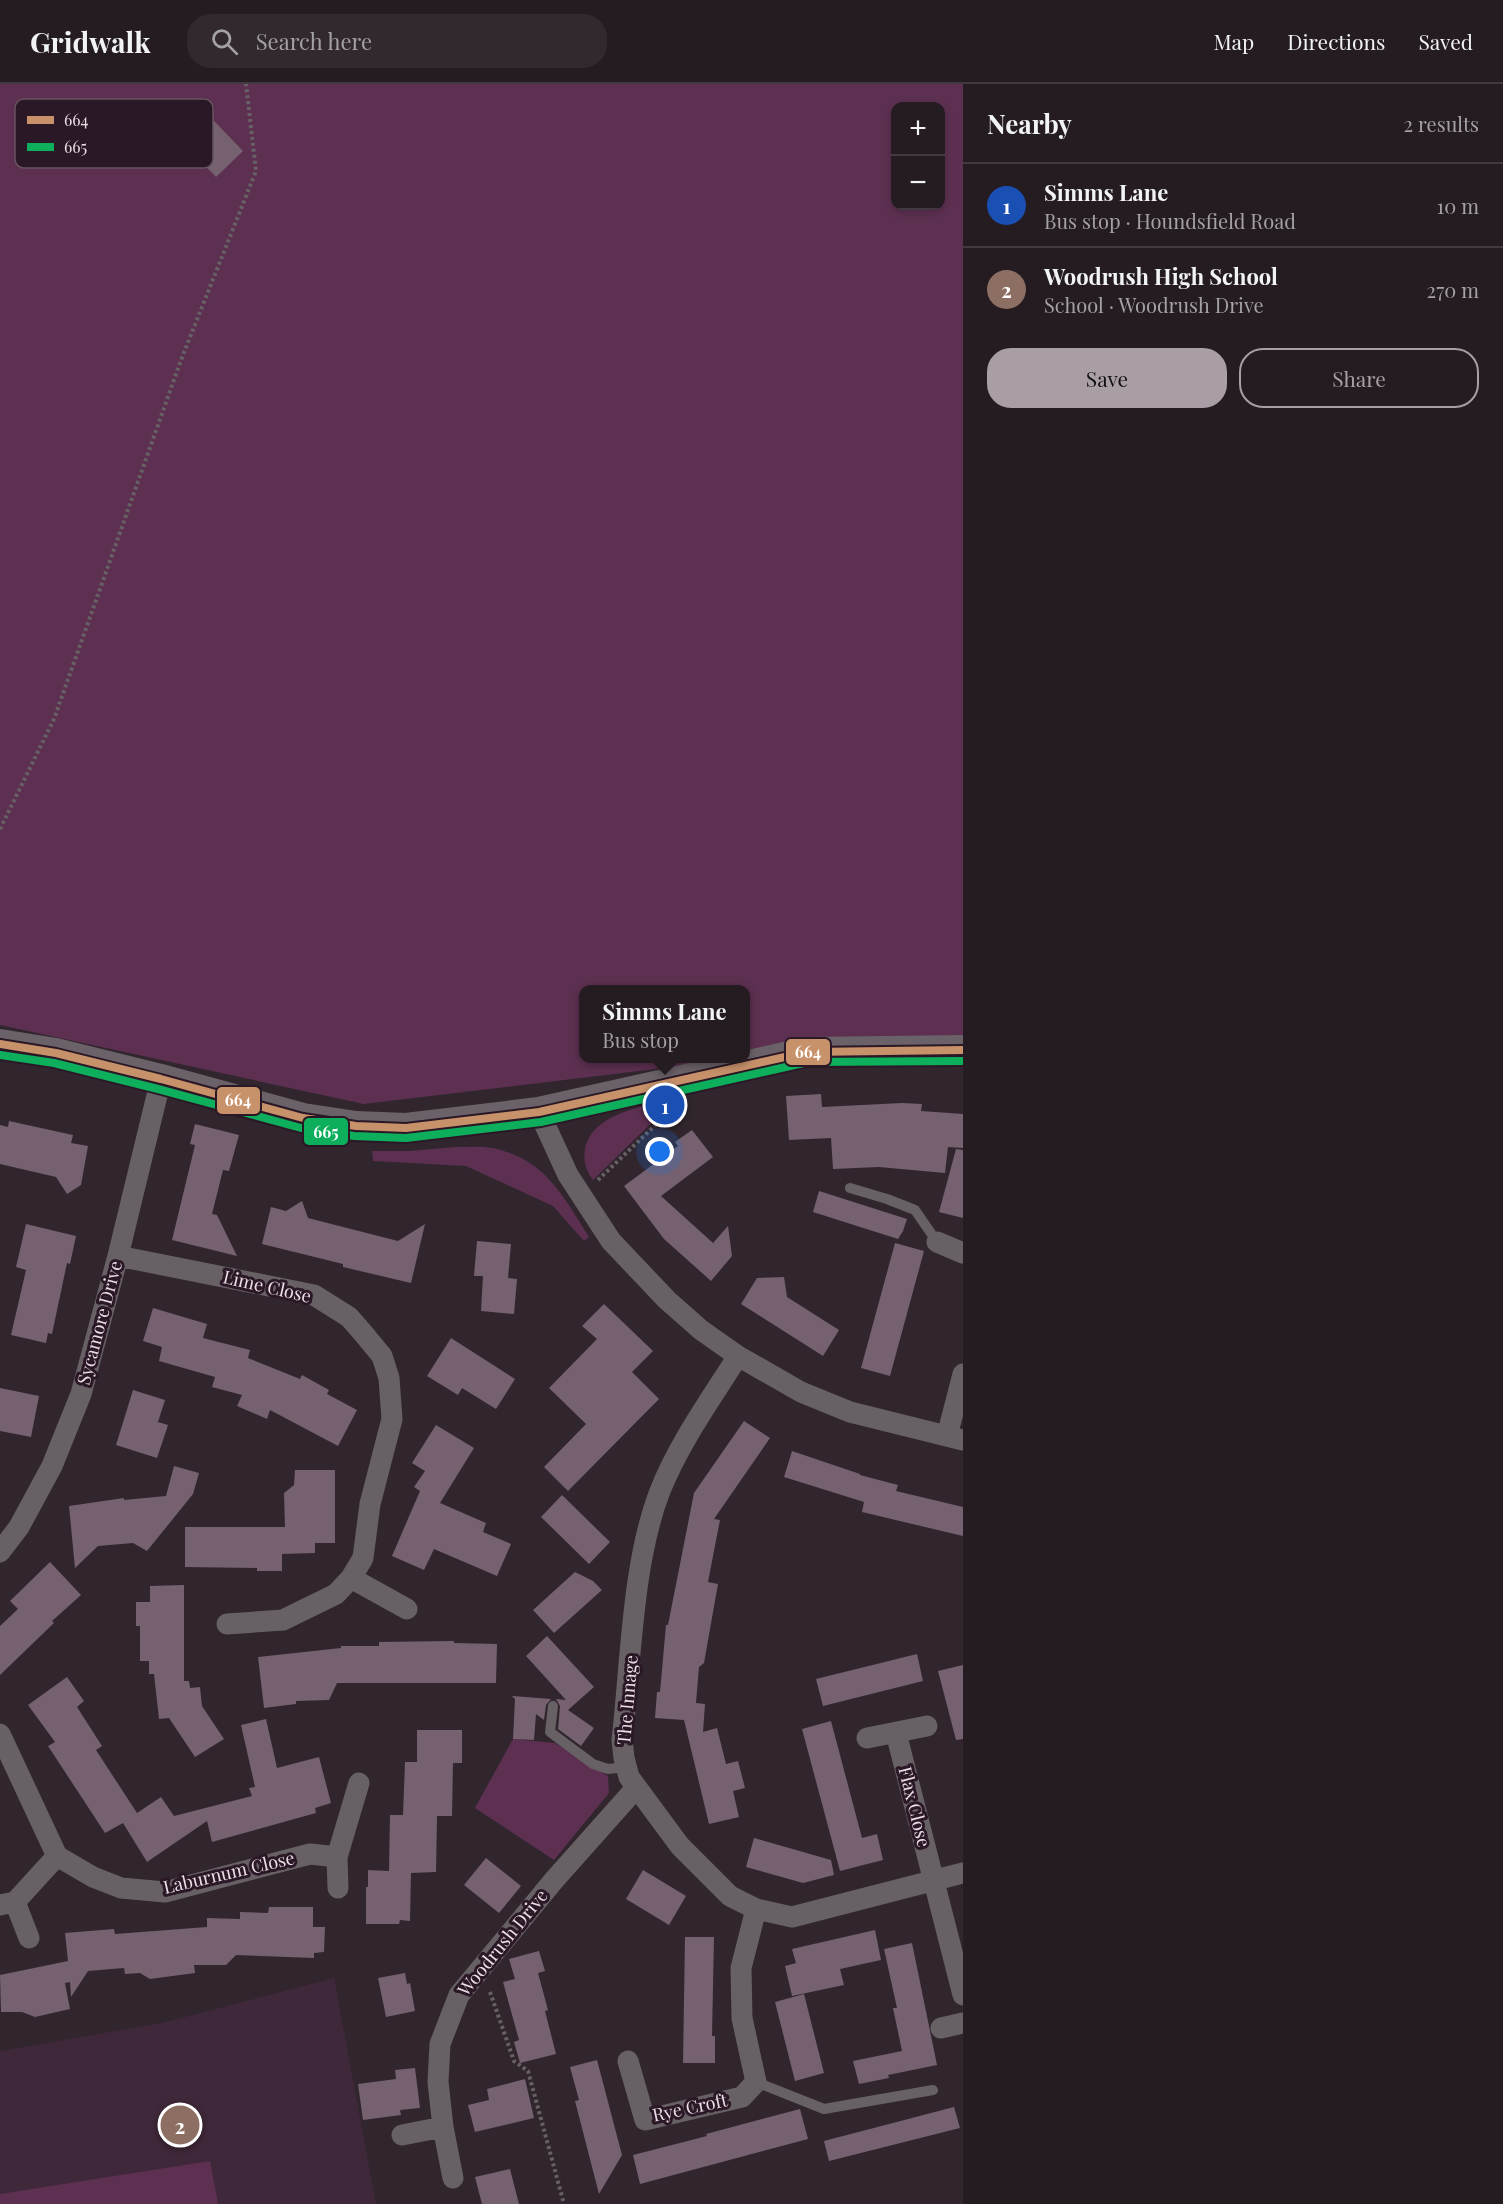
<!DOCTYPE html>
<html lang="en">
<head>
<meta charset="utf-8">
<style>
	:root { --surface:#251c22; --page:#31292f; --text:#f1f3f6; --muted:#a3a1a5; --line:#423a40; --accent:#a99da6 }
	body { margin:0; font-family:"Playfair Display",serif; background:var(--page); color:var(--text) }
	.controls { position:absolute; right:18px; top:18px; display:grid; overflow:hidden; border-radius:12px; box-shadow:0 3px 9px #0003 }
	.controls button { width:54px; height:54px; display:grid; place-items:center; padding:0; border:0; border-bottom:2px solid var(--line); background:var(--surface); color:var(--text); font:30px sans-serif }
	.you { position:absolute; left:660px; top:1068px; width:21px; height:21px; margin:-15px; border:4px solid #fff; border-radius:50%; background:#1a73e8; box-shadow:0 0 0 9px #1a73e833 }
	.badge { display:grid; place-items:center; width:39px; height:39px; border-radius:50%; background:var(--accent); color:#fff; font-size:20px; font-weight:700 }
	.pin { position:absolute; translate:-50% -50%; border:3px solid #fff; box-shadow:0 2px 6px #0006 }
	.popup { position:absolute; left:579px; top:901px; width:171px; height:78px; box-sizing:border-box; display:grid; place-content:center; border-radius:12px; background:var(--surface); filter:drop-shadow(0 2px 4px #0005); font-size:20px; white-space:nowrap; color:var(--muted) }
	.popup b { font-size:22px; color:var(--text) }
	.popup::after { content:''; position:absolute; left:50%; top:100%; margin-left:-12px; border:12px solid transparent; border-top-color:var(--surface) }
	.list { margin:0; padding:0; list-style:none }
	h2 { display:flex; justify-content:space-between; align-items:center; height:78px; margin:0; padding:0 24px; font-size:26px }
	h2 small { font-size:20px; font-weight:400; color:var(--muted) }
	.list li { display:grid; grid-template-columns:39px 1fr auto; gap:18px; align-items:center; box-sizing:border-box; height:84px; padding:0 24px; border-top:2px solid var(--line) }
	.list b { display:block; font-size:22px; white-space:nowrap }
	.list p { margin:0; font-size:20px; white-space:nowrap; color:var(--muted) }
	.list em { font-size:20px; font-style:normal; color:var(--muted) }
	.actions { display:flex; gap:12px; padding:18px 24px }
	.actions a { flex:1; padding:14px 0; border:2px solid var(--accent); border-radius:24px; text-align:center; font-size:21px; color:var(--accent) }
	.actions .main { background:var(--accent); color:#111 }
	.icon { flex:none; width:33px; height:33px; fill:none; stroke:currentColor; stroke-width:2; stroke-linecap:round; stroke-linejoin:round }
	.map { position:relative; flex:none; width:963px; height:2120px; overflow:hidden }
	header { display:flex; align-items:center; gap:36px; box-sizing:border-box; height:84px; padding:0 30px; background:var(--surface); border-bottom:2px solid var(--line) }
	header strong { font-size:28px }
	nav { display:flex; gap:33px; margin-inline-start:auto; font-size:21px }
	.search { width:420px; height:54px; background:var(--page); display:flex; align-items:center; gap:15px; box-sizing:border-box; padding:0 21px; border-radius:24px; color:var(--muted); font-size:22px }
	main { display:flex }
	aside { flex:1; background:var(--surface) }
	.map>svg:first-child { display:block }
	.built { fill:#3f2839 }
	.green { fill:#5d3051; fill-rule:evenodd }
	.building { fill:#75616f }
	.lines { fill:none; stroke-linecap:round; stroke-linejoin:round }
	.path { stroke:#676165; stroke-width:4; stroke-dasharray:3 3; stroke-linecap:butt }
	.lane { stroke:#676165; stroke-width:10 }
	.street { stroke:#676165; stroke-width:21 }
	.secondary { stroke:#6a6268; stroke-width:30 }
	.bus-1-casing { stroke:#2b1826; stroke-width:12 }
	.bus-2-casing { stroke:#2b1826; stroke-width:12 }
	.bus-1 { stroke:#c7916a; stroke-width:8 }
	.bus-2 { stroke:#0daf5c; stroke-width:8 }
	.labels { text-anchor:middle; stroke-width:6; stroke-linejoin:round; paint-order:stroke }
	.street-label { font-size:18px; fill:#eadde6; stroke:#2b1826 }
	.key { fill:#2b1826; stroke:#645360; stroke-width:1.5 }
	.key-label { font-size:16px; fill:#eadde6 }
	.line-badge { stroke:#2b1826; stroke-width:2 }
	.badge-label { font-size:16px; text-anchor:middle; font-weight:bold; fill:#fff }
</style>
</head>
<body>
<header>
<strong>Gridwalk</strong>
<div class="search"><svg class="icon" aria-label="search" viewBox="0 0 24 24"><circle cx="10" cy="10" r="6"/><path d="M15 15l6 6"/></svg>Search here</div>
<nav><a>Map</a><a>Directions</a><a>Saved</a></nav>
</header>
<main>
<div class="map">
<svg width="963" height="2120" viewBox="0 0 963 2120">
	<rect width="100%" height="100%" fill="#31262e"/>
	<path class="built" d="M334,1894L376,2120H0V1967L162,1939Z"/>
	<path class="green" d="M0,0H963V958L746,970V906H584V974L729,975L714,978L364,1020L0,941ZM896,22H940V122H896Z
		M676,1015L593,1096C586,1086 583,1078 585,1065C593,1028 646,1022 676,1015Z
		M456,1063C468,1063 482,1062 493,1064C546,1076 562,1111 589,1153L584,1157L553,1122L466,1082L373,1077L372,1067H410Z
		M513,1655L555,1659L608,1692L609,1709L554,1776L475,1724Z
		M210,2077L218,2120H0V2110Z"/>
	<path class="building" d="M193,15L243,67L216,93L166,40Z
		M821,1010L822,1023L902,1019L922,1020L921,1027L963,1030V1064L948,1063L945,1089L879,1083L833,1085L831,1054L789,1056L786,1012Z
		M9,1037L73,1051L71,1059L88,1062L81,1101L67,1110L56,1093L0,1080V1041L8,1043Z
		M195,1040L239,1051L229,1087L223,1086L212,1130L217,1131L237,1172L172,1156L195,1061L190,1060Z
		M692,1046L713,1073L661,1112L713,1159L728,1142L732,1172L711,1197L664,1155L624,1102L678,1062L675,1058Z
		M956,1065L963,1066V1134L939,1128Z
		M819,1107L907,1135L903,1147L898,1155L813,1128Z
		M302,1117L308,1134L398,1157L425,1140L411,1199L343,1183V1180L262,1160L271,1123L286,1127Z
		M26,1140L76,1152L70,1180L67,1179L52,1250L48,1249L46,1259L11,1251L26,1186L16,1183Z
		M477,1157L511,1160L508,1194L517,1195L514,1230L481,1227L483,1192H474Z
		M895,1159L924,1167L890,1292L861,1284Z
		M784,1193L787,1213L839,1246L823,1272L741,1220L757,1194Z
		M604,1220L653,1267L632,1288L659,1315L568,1407L544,1383L586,1340L549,1304L597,1255L582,1242Z
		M153,1224L207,1240L203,1254L250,1266L248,1274L300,1295L302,1291L329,1306L327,1310L357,1326L338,1362L270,1326L267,1335L237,1322L242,1311L212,1303L215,1293L159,1277L162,1263L143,1257Z
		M451,1254L515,1295L496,1325L462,1304L458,1311L427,1292Z
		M0,1304L39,1312L31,1353L0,1347Z
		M133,1306L165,1316L158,1338L168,1341L157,1374L116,1361Z
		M744,1337L770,1354L714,1435L720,1436L708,1498L718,1500L704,1579L699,1583L696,1619L705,1620L703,1648L717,1644L726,1680L738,1677L745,1704L733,1707L739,1733L709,1740L684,1636L655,1634L657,1608H660L666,1541H668L694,1409Z
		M436,1341L474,1364L440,1419L486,1439L483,1448L511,1460L497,1492L434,1465L424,1486L392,1472L420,1407L414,1403L425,1387L412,1379Z
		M792,1367L860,1390V1391L898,1401L896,1407L963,1423V1452L862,1428L864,1418L784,1393Z
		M174,1382L199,1389L193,1410L147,1467L133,1459L98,1462L75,1484L69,1422L124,1414V1416L166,1412Z
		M295,1386H335V1459H315V1469L282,1470V1487H257V1484L185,1483V1443H285L284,1409L294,1401Z
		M562,1411L610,1458L589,1480L541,1433Z
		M50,1478L81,1511L52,1537L54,1539L0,1591V1542L18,1525L10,1517Z
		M575,1488L593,1497L602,1506L554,1549L533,1526Z
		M184,1501V1597H189L190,1604L200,1603L202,1622L224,1655L195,1673L169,1634L159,1635L154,1590H149V1577H140V1542H136V1518H150V1502Z
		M547,1552L594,1603L568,1626L594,1644L581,1662L558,1645L560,1622L556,1615L566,1616L526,1572Z
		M454,1557V1559L497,1560L496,1599H337L329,1616L296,1617V1620L264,1624L258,1573L341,1564V1562H379V1558Z
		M917,1570L923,1597L823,1622L816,1595Z
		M963,1581V1655L956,1656L938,1587Z
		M67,1593L84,1617L77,1623L102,1662L96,1666L137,1729L161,1713L174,1732L252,1712L249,1704L255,1703L241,1641L266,1635L277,1684L319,1673L331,1719L315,1724L316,1729L212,1758L207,1737L147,1778L123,1739L105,1749L48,1662L55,1658L28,1621Z
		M512,1612L551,1615L546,1621L544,1636L536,1630L534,1656L513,1655L515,1615Z
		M831,1637L862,1754L877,1750L883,1776L840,1787L802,1645Z
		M417,1646H462V1679H453L452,1732H437L436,1788L411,1789L410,1837L400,1836L399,1840H366V1803H368V1786L389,1787L390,1731H403L405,1678H417Z
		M754,1754L831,1776L834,1791L803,1799L746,1783Z
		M486,1774L521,1802L499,1829L464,1801Z
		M643,1786L686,1812L669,1841L626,1815Z
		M269,1823H313V1843H325L324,1868L314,1869V1874L236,1871L226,1881H194L195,1889L150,1895L140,1889L125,1890L124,1884L88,1887L71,1913L70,1898L65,1899L70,1925L35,1933L22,1928H1L0,1891L68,1877L65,1849L114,1845L115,1850L207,1843V1834L240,1835V1828L268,1829Z
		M875,1846L881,1876L840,1885L844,1901L792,1912L785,1882L796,1879L792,1865Z
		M685,1853H714L712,1952H715V1979H683Z
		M912,1859L937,1981L888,1991L889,1994L859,2000L853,1977L902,1967L893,1924H897L884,1865Z
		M539,1867L545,1887L538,1889L548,1926L545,1927L556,1970L520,1979L514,1958L519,1956L503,1898L515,1895L509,1875Z
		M405,1889L407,1900L410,1899L415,1927L386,1933L378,1894Z
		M804,1910L824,1989L795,1997L775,1918Z
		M597,1976L622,2071L599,2110L575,2017L579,2016L570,1983Z
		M415,1984L420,2024L400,2026L401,2031L363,2036L358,2000L396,1995L395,1986Z
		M525,1995L534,2034L475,2048L468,2021L489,2016L487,2005Z
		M954,2023L960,2044L829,2077L824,2057Z
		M800,2025L808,2055L640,2100L633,2071L707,2052L706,2050Z
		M510,2085L519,2120H482L475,2093Z"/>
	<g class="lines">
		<path class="path" d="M0,745L54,635L181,276L256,87L246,0
			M598,1096L669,1028
			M490,1908L514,1977L528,1987L564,2120"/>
		<path class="lane" d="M850,1104L887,1115L915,1126L937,1158
			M553,1622L550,1648L593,1680L608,1685L626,1683
			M756,1998L824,2025L933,2006"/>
		<path class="street" d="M539,1028L568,1091L611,1157L667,1216L701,1246L738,1272L801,1308L850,1328L963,1356
			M937,1158L963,1169
			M118,1172L314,1211L349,1233L363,1249L382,1272L389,1294L392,1335L370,1420L363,1474L351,1494L336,1510L283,1536L227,1540
			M738,1272C711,1315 679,1359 660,1407C632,1479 631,1578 622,1656L624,1674L629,1693L680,1762L730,1812L756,1825L792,1833L963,1789
			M947,1352L963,1290
			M0,1468L19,1443L52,1382L81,1310L118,1172L161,995
			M351,1494L407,1525
			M896,1649L963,1911
			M0,1650L57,1772L93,1793L121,1804L165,1808L310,1770L337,1773
			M867,1654L927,1642
			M338,1804L337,1773L359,1699
			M15,1818L29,1854
			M0,1821L15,1818L57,1772
			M941,1944L963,1939
			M628,1977L645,2036L742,2013L756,1998L742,1934L741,1884L756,1825
			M402,2051L443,2043
			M453,2094L443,2043L438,1998L440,1960L459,1911L555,1795L636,1704"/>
		<path class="secondary" d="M0,960L56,969L161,995L303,1034L356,1042L406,1044L539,1028L807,968L963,966"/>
		<g class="bus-1-casing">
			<path id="bus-1" d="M0,960L56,969L161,995L303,1034L356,1042L406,1044L539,1028L807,968L963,966"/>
		</g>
		<g class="bus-2-casing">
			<path id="bus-2" d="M0,971L54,979L158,1005L301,1044L354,1052L406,1054L541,1038L808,978L963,977"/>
		</g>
		<use href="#bus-1" class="bus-1"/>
		<use href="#bus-2" class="bus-2"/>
	</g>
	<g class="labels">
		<g class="street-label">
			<text transform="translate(267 1203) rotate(13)" y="6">Lime Close</text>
			<text transform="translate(100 1239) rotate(-75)" y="6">Sycamore Drive</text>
			<text transform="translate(628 1616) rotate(-85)" y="6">The Innage</text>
			<text transform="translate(914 1723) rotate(76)" y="6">Flax Close</text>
			<text transform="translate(229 1789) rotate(-13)" y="6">Laburnum Close</text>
			<text transform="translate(503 1859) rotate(-51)" y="6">Woodrush Drive</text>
			<text transform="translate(690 2024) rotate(-12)" y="6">Rye Croft</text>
		</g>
	</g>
	<rect x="15" y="15" width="198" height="69" rx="9" class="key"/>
	<rect x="27" y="32" width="27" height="8" fill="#c7916a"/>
	<rect x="27" y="59" width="27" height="8" fill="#0daf5c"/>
	<g class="key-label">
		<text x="64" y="42">664</text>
		<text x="64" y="69">665</text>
	</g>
	<g class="line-badge">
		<rect x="785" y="954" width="46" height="28" rx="6" fill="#c7916a"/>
		<rect x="216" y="1002" width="45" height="29" rx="6" fill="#c7916a"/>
		<rect x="303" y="1033" width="46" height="29" rx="6" fill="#0daf5c"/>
	</g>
	<g class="badge-label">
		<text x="808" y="974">664</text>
		<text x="238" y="1022">664</text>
		<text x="326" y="1054">665</text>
	</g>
</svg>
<div class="controls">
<button>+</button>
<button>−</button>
</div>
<div class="you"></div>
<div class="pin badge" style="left:665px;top:1021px;background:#1a4fb4">1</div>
<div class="popup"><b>Simms Lane</b>Bus stop</div>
<div class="pin badge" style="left:180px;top:2041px;background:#8d6e63">2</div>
</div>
<aside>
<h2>Nearby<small>2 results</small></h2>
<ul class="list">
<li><span class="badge" style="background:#1a4fb4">1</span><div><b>Simms Lane</b><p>Bus stop · Houndsfield Road</p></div><em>10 m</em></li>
<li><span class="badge" style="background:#8d6e63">2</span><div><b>Woodrush High School</b><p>School · Woodrush Drive</p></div><em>270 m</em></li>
</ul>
<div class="actions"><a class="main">Save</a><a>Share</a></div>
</aside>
</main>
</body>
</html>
